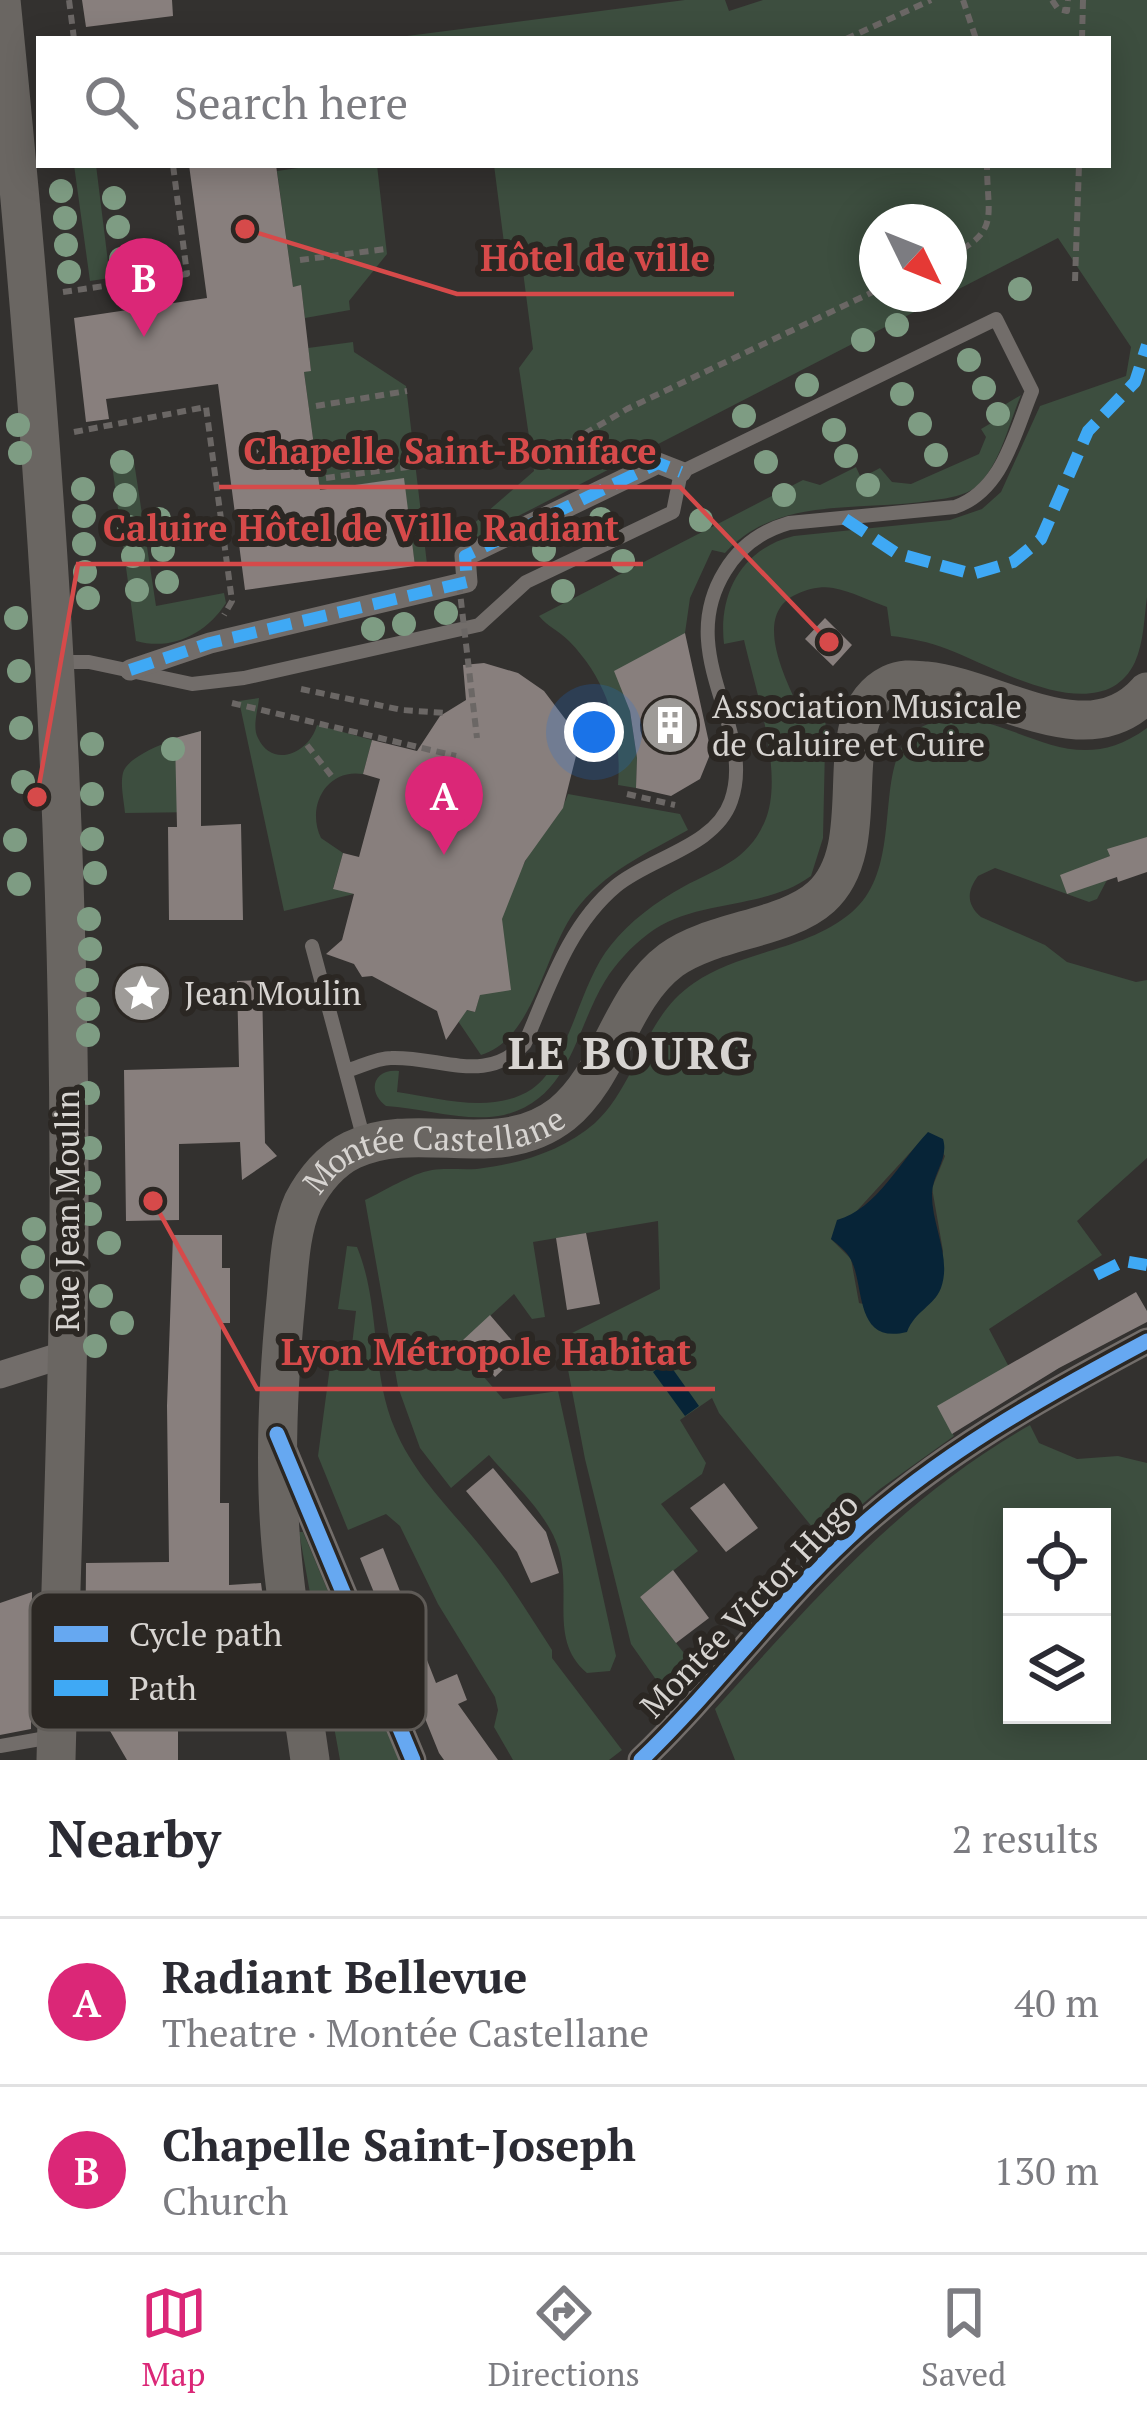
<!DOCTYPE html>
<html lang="en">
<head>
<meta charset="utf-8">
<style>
	:root { --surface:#fff; --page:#f2f2f3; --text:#2b2b33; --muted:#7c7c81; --line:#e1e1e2; --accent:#db2777 }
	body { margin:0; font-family:"PT Serif",serif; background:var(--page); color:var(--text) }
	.controls { position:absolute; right:36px; bottom:36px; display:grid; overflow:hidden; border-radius:0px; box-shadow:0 6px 30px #0003 }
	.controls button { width:108px; height:108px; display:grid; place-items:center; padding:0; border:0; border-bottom:3px solid var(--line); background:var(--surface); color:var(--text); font:60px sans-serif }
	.compass { position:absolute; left:859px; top:204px; width:108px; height:108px; border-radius:50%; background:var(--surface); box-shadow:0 6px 30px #0003; rotate:133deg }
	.you { position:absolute; left:594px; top:732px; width:42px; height:42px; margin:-30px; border:9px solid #fff; border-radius:50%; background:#1a73e8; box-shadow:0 0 0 18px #1a73e833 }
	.badge { display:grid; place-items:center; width:78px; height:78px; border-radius:50%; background:var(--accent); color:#fff; font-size:39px; font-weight:700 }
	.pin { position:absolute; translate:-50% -99px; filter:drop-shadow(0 3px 6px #0008) }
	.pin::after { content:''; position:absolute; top:63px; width:42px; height:36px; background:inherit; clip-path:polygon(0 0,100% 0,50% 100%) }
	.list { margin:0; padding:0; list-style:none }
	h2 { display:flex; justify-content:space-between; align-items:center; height:156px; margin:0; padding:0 48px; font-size:51px }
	h2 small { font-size:39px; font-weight:400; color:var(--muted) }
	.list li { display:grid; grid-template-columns:78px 1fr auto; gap:36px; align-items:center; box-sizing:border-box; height:168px; padding:0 48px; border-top:3px solid var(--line) }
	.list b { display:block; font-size:45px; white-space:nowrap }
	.list p { margin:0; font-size:39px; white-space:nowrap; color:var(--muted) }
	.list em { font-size:39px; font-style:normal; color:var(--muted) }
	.icon { flex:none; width:66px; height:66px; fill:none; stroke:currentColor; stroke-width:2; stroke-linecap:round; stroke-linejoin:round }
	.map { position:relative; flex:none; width:1147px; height:1760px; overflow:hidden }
	.search { position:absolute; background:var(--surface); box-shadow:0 6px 30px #0003; left:36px; right:36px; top:36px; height:132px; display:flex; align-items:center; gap:30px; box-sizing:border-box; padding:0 42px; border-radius:0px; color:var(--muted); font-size:45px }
	.sheet { height:492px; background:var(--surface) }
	nav { display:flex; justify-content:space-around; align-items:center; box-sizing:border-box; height:168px; border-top:3px solid var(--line); background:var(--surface); font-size:33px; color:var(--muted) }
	nav a { display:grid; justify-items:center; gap:6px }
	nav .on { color:var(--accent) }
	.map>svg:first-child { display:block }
	.green { fill:#3d4e3f; fill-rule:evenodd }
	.water { fill:#072437 }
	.building { fill:#887f7d }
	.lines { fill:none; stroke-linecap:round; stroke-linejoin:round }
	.path { stroke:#6b6765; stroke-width:6; stroke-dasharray:9 6; stroke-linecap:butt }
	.service { stroke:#726d6a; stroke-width:14 }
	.pedestrian { stroke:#726d6a; stroke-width:21 }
	.minor { stroke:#726d6a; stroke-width:27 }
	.secondary { stroke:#6a6662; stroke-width:39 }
	.path-bridge { stroke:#6b6765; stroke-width:6; stroke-dasharray:9 6; stroke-linecap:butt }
	.quiet { stroke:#3fa9f5; stroke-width:12; stroke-dasharray:24 12; stroke-linecap:butt }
	.cycleway-casing { stroke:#2b2723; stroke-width:22 }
	.cycleway { stroke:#66a8f1; stroke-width:15 }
	.tree { fill:#7e9c83 }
	.labels { text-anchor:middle; stroke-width:12; stroke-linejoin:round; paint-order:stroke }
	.poi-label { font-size:33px; fill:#d7d4d1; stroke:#2b2723; text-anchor:start }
	.street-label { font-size:33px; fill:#d7d4d1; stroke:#2b2723 }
	.district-label { font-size:45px; font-weight:bold; letter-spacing:3px; fill:#d7d4d1; stroke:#2b2723 }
	.key { fill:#2b2723; stroke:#5f5b57; stroke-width:3 }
	.key-label { font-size:33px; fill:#d7d4d1 }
	.leader { fill:none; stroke:#d64a4a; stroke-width:4.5 }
	.callout-dot { fill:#d64a4a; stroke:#2b2723; stroke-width:4.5 }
	.callout-label { font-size:36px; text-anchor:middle; font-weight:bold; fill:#d64a4a; stroke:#2b2723; stroke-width:12; stroke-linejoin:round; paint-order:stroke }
</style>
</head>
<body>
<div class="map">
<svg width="1147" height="1760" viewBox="0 0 1147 1760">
	<rect width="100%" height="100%" fill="#33312f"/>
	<path class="green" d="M685,0H725L729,11L763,0H1147V597C1144,618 1144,642 1135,662C1102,732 995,667 947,649C929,642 910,638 891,636L887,607C870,601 851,591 833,588C821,586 808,589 797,594C754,613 782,671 796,702H826L823,838L811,876C763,911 695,898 648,934C631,947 616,963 605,981C575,1030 570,1099 504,1115C467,1123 423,1108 386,1106C366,1091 374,1068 399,1071L397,1092C439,1098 493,1115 532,1089C569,1064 579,983 611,945C630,921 656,902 683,887C718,868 748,861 765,821C785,774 755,689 744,640L724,644C718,592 743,548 794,536L950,520L982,509L1001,492L1040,406L1126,376L1131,347L1058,238L464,544L463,533L534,471L519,368L533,349L521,256L504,243L494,165H1108V39H412L407,36ZM877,222H949V294H877Z
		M74,165H96L110,278L90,281Z
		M319,165H377L387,254L349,301L350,310L305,318L301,286L293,287L277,171Z
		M353,342L354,352L406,386L427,564L415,566L403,479L320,490L304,372L311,370L308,348Z
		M1021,395C1009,423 1000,465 977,486C965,496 949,498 934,500C860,513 779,494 725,553L712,550L690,598L685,633L630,711L637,758L636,788L618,785C622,730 608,681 569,641C559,631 547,626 539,616L803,480L820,485L856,467L861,478L880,468L892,482L911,484L979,454L986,437L981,429L998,419L994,411Z
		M133,455L156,606L224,593L226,603C206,634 172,651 136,641L111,457Z
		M259,698C258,710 252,727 258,738C273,770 310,752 317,725L372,740L363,774C326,768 306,807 321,838L343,853L333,888L354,894L284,911L239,701Z
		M970,719C1034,731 1080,777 1147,728V841L1108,849L1110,856L1100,860L1107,880L1097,899L1089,902L995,868L978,876C967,891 966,904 981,917L1045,945L1067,962L1136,982L1147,980V1158L1077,1221L1102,1255L989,1329L1009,1367L938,1407L954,1436L880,1489L822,1539L719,1413L712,1398L680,1420L706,1463L702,1474L661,1504L698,1551L640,1597L698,1671L671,1701L631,1644L585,1459L562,1338L660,1289L658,1221L533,1242L545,1317L532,1319L514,1294L457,1346L503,1399L558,1391L616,1656L610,1671L587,1673C548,1640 573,1593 558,1547C547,1513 512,1482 489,1455L451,1488L420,1448L398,1387L365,1200C385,1191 410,1174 432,1170C446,1168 462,1170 477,1169C519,1164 563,1151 595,1123C638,1083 643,1017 694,983C742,950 806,951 852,912C921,853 845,711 970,719ZM928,1133L945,1156L932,1188L943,1251L936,1297L913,1316L859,1303L851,1259L831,1239Z
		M201,731V812L125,813C124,801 120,784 123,773C127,754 184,735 201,731Z
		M568,794L680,814L688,830C647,853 604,872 575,911C543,955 534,1039 481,1055L458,1021L461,1009L475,1012C490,961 501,904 527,858C540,835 559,820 568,794Z
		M347,1246L357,1247C381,1305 370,1371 395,1429C415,1478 458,1516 489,1557C512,1586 532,1619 552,1650V1658L622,1750L609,1760H513L494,1727L498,1710L495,1697L438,1604L400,1526L386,1514L348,1530L318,1456L333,1344L352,1345L356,1311L338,1309Z
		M1030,1425L1039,1443L1077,1459L1118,1456L1147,1463V1760H735L715,1709C814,1600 900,1499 1030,1425ZM1012,1517H1102V1715H1012Z
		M299,1532H303L399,1760H340Z"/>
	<path class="water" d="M928,1132L943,1139C949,1158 933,1173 932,1193C931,1225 952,1257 941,1288C934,1306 915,1311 907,1332C854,1345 865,1286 851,1260C847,1251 838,1245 831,1239L837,1220C877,1209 900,1161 928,1132Z
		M667,1361L699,1406L685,1416L653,1372Z"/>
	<path class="building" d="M82,0H172L173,16L86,27Z
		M189,165H276L293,287L301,285L311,371L304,372L320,490L404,478L415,566L245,590L218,384L106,399L109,419L86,422L74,318L207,298Z
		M825,618L852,645L833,666L805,639Z
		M685,633L711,752L700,779L671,796L636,788L637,758L630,711L614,671Z
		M484,663L518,673L544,691L566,720L576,756L563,808L525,861L502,919L511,990L480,995L475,1012L467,1010L446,1040L437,1011L372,976L362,977L354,964L326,954L342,940L354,894L333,889L343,853L359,857L380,779L363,774L372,740L417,751L440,716L466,700L463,665Z
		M201,731V826L241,824L243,920H169L168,827H177L175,738Z
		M1147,837V872L1118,882L1117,877L1067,894L1060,875L1110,856L1107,849Z
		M262,980L265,1143L277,1156L242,1180L240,1142L179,1144V1220L126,1221L124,1070L239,1067L237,981Z
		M586,1233L600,1304L567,1310L556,1238Z
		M173,1235H222V1268H230V1323H221L220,1503H229V1585L261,1583L265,1614L201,1618L200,1607L191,1618L141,1620V1672H146L178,1730V1760H127L85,1688L86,1563L169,1562L167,1406Z
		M1136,1292L1147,1311V1322L1059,1368L952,1434L937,1406Z
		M490,1315L522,1352L495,1377L463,1340Z
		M493,1468L546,1532L559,1573L531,1583L517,1552L466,1491Z
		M724,1483L758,1528L726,1552L690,1508Z
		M383,1548L436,1683L457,1674L467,1700L458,1704L498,1760H444L439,1753L360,1558Z
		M673,1570L709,1618L676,1643L640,1597Z
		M32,1592L31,1729L0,1735V1603Z"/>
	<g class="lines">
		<path class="path" d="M69,0L74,39
			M963,0L976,39
			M1052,0L1058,9L1067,11L1068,0
			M846,39L931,0
			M1082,39L1083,0
			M949,256C1001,231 987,217 987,165
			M300,260L386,249
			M1075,281L1079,165
			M63,292L187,274L173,165
			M316,406L407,391
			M74,432L206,407L232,601L224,615
			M533,464L627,409L877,290
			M326,478L416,466
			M301,689L402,710L445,713
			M232,703L456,756
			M307,745L334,779
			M627,794L675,805"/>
		<path class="service" d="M58,662H89L192,684L244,678L479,625L526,582L673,512L681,472L996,319L1032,391C1014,434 1003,490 955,507L789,523C761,531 740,546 725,571C673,655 757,728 731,801C715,847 651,857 616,886C568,926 549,988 525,1043C487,1086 440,1056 391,1058C377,1058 360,1067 346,1071
			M312,946L364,1140
			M0,1746L52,1737"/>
		<path class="pedestrian" d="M130,670L210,643L467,582L465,556L658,463L681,472"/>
		<path class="minor" d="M0,1375L66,1354
			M283,1448L413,1760
			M641,1760C714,1690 774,1607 848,1538C936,1456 1042,1397 1147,1341"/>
		<g class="secondary">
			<path d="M1,0C40,389 69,778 69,1170C70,1366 61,1563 56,1760"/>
			<path id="s1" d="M310,1760C300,1688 287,1617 281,1544C274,1463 278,1381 286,1300C289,1269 290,1231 303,1202C314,1181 331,1160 352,1150C420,1118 498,1164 562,1114C612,1073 619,999 671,960C712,930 786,929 821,897C881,842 822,718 891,684C903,678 914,680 926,681C997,688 1089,758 1147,692"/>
		</g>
		<path class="path-bridge" d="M459,584L477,738"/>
		<path class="quiet" d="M845,519L896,553L972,574L1013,562L1041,539L1088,431L1135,382L1147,345
			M130,670L210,643L467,582L465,556L658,463L681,472
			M1096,1275L1124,1261L1147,1265"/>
		<g class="cycleway-casing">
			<path id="cycleway" d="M277,1434L413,1760
				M641,1760C714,1690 774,1607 848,1538C936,1456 1042,1397 1147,1341"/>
		</g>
		<use href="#cycleway" class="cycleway"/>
	</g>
	<g class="tree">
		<circle cx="61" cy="191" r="12"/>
		<circle cx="114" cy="198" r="12"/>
		<circle cx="65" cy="218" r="12"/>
		<circle cx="118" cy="227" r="12"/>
		<circle cx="66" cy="245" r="12"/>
		<circle cx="121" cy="259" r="12"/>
		<circle cx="69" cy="272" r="12"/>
		<circle cx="1020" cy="289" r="12"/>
		<circle cx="897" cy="325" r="12"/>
		<circle cx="863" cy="340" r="12"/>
		<circle cx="969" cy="360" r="12"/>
		<circle cx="807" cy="385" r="12"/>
		<circle cx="984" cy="388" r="12"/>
		<circle cx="902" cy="394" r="12"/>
		<circle cx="998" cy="414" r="12"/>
		<circle cx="744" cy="416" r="12"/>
		<circle cx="920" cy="424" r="12"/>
		<circle cx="18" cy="425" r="12"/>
		<circle cx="834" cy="430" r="12"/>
		<circle cx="20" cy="453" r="12"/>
		<circle cx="936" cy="455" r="12"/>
		<circle cx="846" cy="456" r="12"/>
		<circle cx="122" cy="462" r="12"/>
		<circle cx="766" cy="462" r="12"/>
		<circle cx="868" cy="485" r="12"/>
		<circle cx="83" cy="489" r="12"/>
		<circle cx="125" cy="495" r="12"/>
		<circle cx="784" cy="495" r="12"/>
		<circle cx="84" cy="516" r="12"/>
		<circle cx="159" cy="519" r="12"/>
		<circle cx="601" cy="519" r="12"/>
		<circle cx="701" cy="520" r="12"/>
		<circle cx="129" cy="527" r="12"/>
		<circle cx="84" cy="544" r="12"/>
		<circle cx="163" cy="550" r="12"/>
		<circle cx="544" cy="550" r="12"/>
		<circle cx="133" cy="556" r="12"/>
		<circle cx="623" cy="561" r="12"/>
		<circle cx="85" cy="572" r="12"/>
		<circle cx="167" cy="582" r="12"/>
		<circle cx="137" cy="590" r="12"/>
		<circle cx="563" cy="591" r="12"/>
		<circle cx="88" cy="598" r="12"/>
		<circle cx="446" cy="613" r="12"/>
		<circle cx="16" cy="618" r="12"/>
		<circle cx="404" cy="624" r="12"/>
		<circle cx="373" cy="629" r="12"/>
		<circle cx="19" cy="671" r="12"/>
		<circle cx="21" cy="728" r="12"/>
		<circle cx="92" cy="744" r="12"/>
		<circle cx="173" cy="749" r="12"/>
		<circle cx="23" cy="782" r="12"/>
		<circle cx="92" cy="794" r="12"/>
		<circle cx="92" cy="839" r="12"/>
		<circle cx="15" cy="840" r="12"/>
		<circle cx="95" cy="873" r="12"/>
		<circle cx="19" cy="884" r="12"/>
		<circle cx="89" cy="919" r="12"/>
		<circle cx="90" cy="949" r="12"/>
		<circle cx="87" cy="980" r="12"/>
		<circle cx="88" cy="1009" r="12"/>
		<circle cx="88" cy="1035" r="12"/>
		<circle cx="88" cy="1093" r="12"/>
		<circle cx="90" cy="1148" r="12"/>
		<circle cx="89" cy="1183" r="12"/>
		<circle cx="90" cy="1214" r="12"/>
		<circle cx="34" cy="1229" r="12"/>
		<circle cx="109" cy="1243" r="12"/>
		<circle cx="33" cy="1257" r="12"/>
		<circle cx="32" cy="1287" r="12"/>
		<circle cx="101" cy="1296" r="12"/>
		<circle cx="122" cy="1323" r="12"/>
		<circle cx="95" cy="1346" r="12"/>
	</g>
	<defs>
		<g id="building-disc" transform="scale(3)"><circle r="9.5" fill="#9e9b98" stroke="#2b2723"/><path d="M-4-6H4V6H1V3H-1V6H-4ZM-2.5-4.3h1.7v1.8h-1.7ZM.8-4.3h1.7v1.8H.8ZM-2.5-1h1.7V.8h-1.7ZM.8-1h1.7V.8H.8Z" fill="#fff"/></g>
		<g id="sight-disc" transform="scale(3)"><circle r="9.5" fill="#9e9b98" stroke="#2b2723"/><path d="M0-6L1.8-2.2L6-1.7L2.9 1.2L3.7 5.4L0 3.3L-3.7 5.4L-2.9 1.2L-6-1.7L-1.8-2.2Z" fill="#fff"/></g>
	</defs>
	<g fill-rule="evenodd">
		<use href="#building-disc" x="670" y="725"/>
		<use href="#sight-disc" x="142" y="993"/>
	</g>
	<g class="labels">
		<g class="poi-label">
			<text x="712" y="718">Association Musicale<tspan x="712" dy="38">de Caluire et Cuire</tspan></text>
			<text x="184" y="1005">Jean Moulin</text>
		</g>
		<g class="street-label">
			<text dy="12" stroke="none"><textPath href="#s1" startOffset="714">Montée Castellane</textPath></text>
			<text transform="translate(67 1211) rotate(-90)" y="12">Rue Jean Moulin</text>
			<text transform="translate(749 1605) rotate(-46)" y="12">Montée Victor Hugo</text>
		</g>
		<g class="district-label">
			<text x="631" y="1069">LE BOURG</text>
		</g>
	</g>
	<rect x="30" y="1592" width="396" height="138" rx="18" class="key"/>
	<rect x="54" y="1626" width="54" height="16" fill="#66a8f1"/>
	<rect x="54" y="1680" width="54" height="16" fill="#3fa9f5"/>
	<g class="key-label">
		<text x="129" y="1646">Cycle path</text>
		<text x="129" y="1700">Path</text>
	</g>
	<path class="leader" d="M245 229L457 294H734M829 642L680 487H219M37 797L78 564H643M153 1201L257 1389H715"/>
	<g class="callout-dot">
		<circle cx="245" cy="229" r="12"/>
		<circle cx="829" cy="642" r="12"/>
		<circle cx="37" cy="797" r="12"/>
		<circle cx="153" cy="1201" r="12"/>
	</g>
	<g class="callout-label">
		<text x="595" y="271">Hôtel de ville</text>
		<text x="450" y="464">Chapelle Saint-Boniface</text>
		<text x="361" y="541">Caluire Hôtel de Ville Radiant</text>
		<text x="486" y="1365">Lyon Métropole Habitat</text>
	</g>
</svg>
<div class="controls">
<button><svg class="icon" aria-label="locate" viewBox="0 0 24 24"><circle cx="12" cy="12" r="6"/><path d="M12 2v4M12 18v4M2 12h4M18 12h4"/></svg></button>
<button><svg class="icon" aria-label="layers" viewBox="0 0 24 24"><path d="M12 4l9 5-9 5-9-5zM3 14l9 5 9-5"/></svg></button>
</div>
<svg class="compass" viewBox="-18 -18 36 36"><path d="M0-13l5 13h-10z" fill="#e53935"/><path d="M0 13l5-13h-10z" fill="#7c7c81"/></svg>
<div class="you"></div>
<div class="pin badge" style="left:444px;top:855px">A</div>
<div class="pin badge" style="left:144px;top:337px">B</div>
<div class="search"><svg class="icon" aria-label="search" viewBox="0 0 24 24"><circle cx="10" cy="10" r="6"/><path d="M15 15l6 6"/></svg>Search here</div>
</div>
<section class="sheet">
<h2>Nearby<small>2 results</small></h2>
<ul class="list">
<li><span class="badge">A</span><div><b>Radiant Bellevue</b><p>Theatre · Montée Castellane</p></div><em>40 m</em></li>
<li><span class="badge">B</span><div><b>Chapelle Saint-Joseph</b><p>Church</p></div><em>130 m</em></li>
</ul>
</section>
<nav>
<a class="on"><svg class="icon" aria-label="map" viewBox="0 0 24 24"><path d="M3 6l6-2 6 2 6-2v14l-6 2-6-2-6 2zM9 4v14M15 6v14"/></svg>Map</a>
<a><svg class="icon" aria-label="directions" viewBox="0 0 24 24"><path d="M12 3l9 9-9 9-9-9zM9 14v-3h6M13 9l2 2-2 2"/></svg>Directions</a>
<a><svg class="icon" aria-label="saved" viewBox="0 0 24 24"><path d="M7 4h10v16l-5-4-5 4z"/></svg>Saved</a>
</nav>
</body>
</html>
